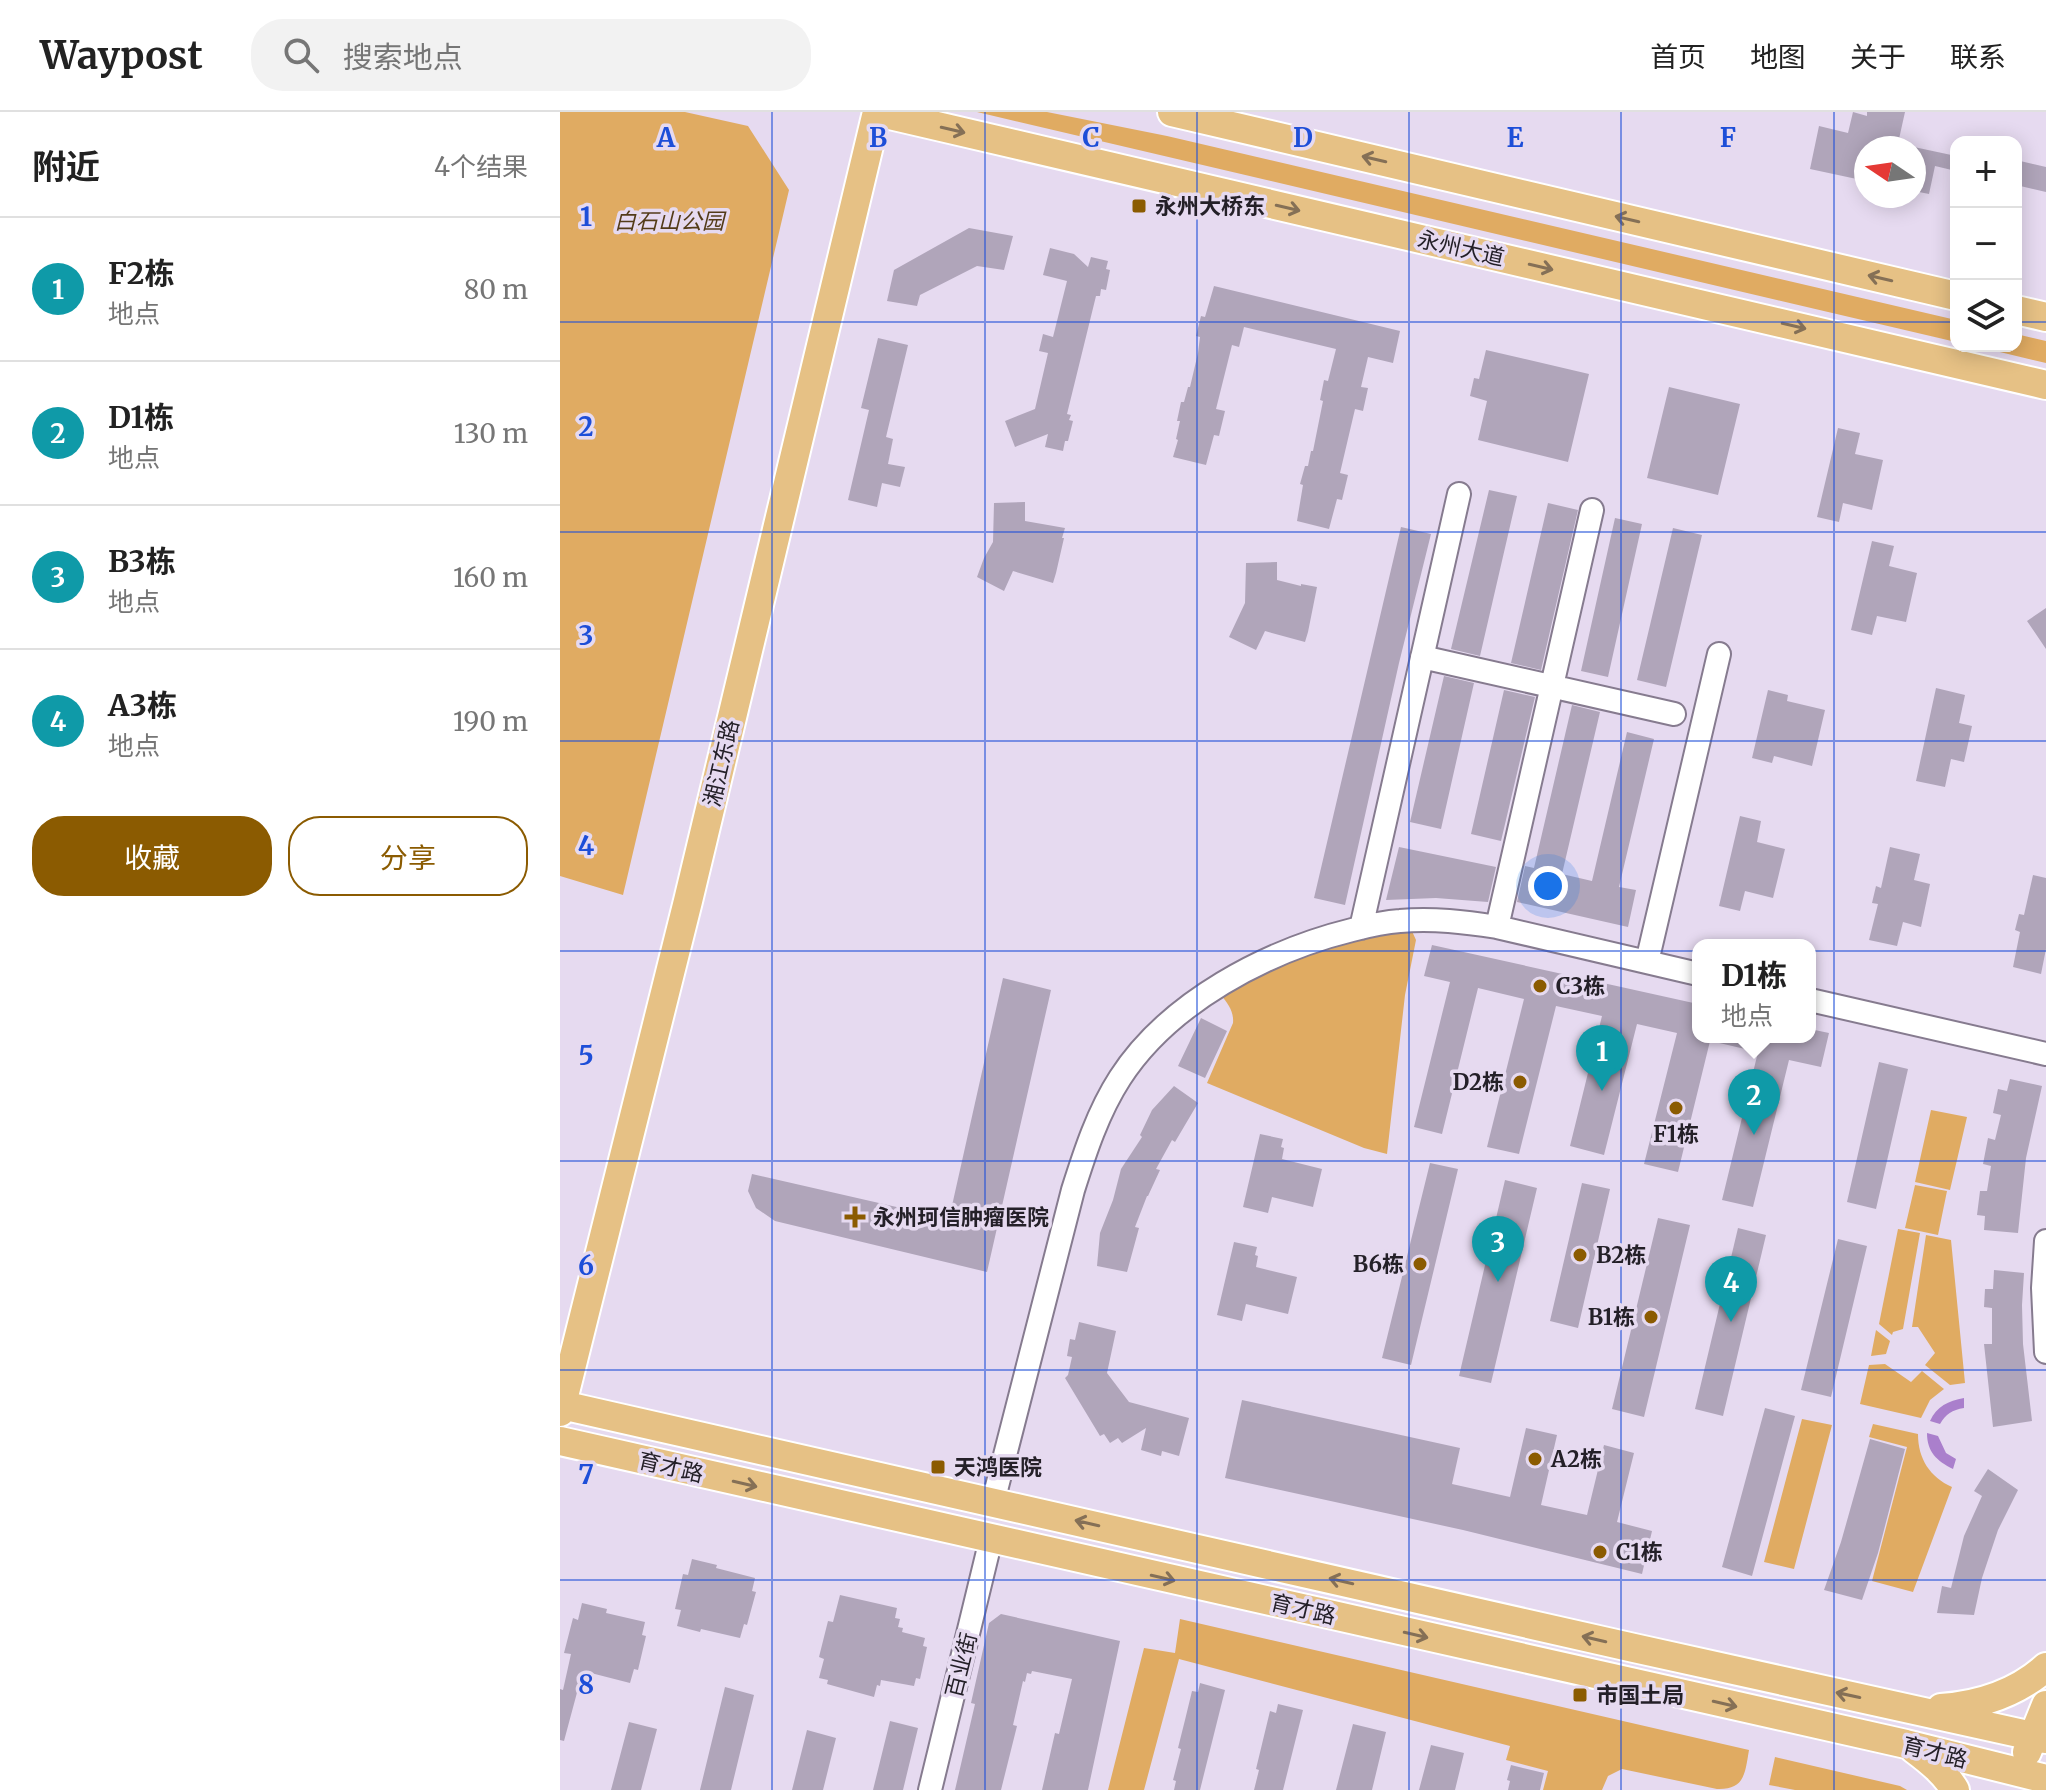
<!DOCTYPE html>
<html lang="zh">
<head>
<meta charset="utf-8">
<style>
	:root { --surface:#fff; --page:#f2f2f2; --text:#222; --muted:#767676; --line:#e0e0e0; --accent:#8b5b01 }
	body { margin:0; font-family:Merriweather,"Noto Sans SC",serif; background:var(--page); color:var(--text) }
	.controls { position:absolute; right:24px; top:24px; display:grid; overflow:hidden; border-radius:16px; box-shadow:0 4px 20px #0003 }
	.controls button { width:72px; height:72px; display:grid; place-items:center; padding:0; border:0; border-bottom:2px solid var(--line); background:var(--surface); color:var(--text); font:40px sans-serif }
	.compass { position:absolute; left:1294px; top:24px; width:72px; height:72px; border-radius:50%; background:var(--surface); box-shadow:0 4px 20px #0003; rotate:283deg }
	.you { position:absolute; left:988px; top:774px; width:28px; height:28px; margin:-20px; border:6px solid #fff; border-radius:50%; background:#1a73e8; box-shadow:0 0 0 12px #1a73e833 }
	.badge { display:grid; place-items:center; width:52px; height:52px; border-radius:50%; background:var(--accent); color:#fff; font-size:26px; font-weight:700 }
	.pin { position:absolute; translate:-50% -66px; filter:drop-shadow(0 2px 4px #0008) }
	.pin::after { content:''; position:absolute; top:42px; width:28px; height:24px; background:inherit; clip-path:polygon(0 0,100% 0,50% 100%) }
	.popup { position:absolute; left:1132px; top:827px; width:124px; height:104px; box-sizing:border-box; display:grid; place-content:center; border-radius:16px; background:var(--surface); filter:drop-shadow(0 2px 6px #0005); font-size:26px; white-space:nowrap; color:var(--muted) }
	.popup b { font-size:30px; color:var(--text) }
	.popup::after { content:''; position:absolute; left:50%; top:100%; margin-left:-16px; border:16px solid transparent; border-top-color:var(--surface) }
	.list { margin:0; padding:0; list-style:none }
	h2 { display:flex; justify-content:space-between; align-items:center; height:104px; margin:0; padding:0 32px; font-size:34px }
	h2 small { font-size:26px; font-weight:400; color:var(--muted) }
	.list li { display:grid; grid-template-columns:52px 1fr auto; gap:24px; align-items:center; box-sizing:border-box; height:144px; padding:0 32px; border-top:2px solid var(--line) }
	.list b { display:block; font-size:30px; white-space:nowrap }
	.list p { margin:0; font-size:26px; white-space:nowrap; color:var(--muted) }
	.list em { font-size:26px; font-style:normal; color:var(--muted) }
	.actions { display:flex; gap:16px; padding:24px 32px }
	.actions a { flex:1; padding:18px 0; border:2px solid var(--accent); border-radius:32px; text-align:center; font-size:28px; color:var(--accent) }
	.actions .main { background:var(--accent); color:#fff }
	.icon { flex:none; width:44px; height:44px; fill:none; stroke:currentColor; stroke-width:2; stroke-linecap:round; stroke-linejoin:round }
	.map { position:relative; flex:none; width:1486px; height:1678px; overflow:hidden }
	header { display:flex; align-items:center; gap:48px; box-sizing:border-box; height:112px; padding:0 40px; background:var(--surface); border-bottom:2px solid var(--line) }
	header strong { font-size:38px }
	nav { display:flex; gap:44px; margin-inline-start:auto; font-size:28px }
	.search { width:560px; height:72px; background:var(--page); display:flex; align-items:center; gap:20px; box-sizing:border-box; padding:0 28px; border-radius:32px; color:var(--muted); font-size:30px }
	main { display:flex }
	aside { flex:1; background:var(--surface) }
	.map>svg:first-child { display:block }
	.green { fill:#e0ab62 }
	.water { fill:#aa7fcc }
	.building { fill:#b0a5ba }
	.lines { fill:none; stroke-linecap:round; stroke-linejoin:round }
	.minor-casing { stroke:#867b8f; stroke-width:26 }
	.major-casing { stroke:#fff; stroke-width:32 }
	.minor { stroke:#fff; stroke-width:22 }
	.major { stroke:#e6c185; stroke-width:28 }
	.oneway { stroke:#857056 }
	.grid { fill:none; stroke:#1d4ed8; stroke-width:2; stroke-opacity:0.55 }
	.poi-dot { fill:#8b5b01; stroke:#e6daf0; stroke-width:3 }
	.labels { text-anchor:middle; stroke-width:7; stroke-linejoin:round; paint-order:stroke }
	.poi-label { font-size:22px; font-weight:bold; fill:#242028; stroke:#e6daf0; text-anchor:start }
	.park-label { font-size:22px; font-style:italic; fill:#533b18; stroke:#e6daf0 }
	.street-label { font-size:22px; fill:#242028; stroke:#e6daf0 }
	.grid-label { font-size:26px; text-anchor:middle; font-weight:bold; fill:#1d4ed8; stroke:#e6daf0; stroke-width:7; stroke-linejoin:round; paint-order:stroke }
</style>
</head>
<body>
<header>
<strong>Waypost</strong>
<div class="search"><svg class="icon" aria-label="search" viewBox="0 0 24 24"><circle cx="10" cy="10" r="6"/><path d="M15 15l6 6"/></svg>搜索地点</div>
<nav><a>首页</a><a>地图</a><a>关于</a><a>联系</a></nav>
</header>
<main>
<aside>
<h2>附近<small>4个结果</small></h2>
<ul class="list">
<li><span class="badge" style="background:#0f9aa8">1</span><div><b>F2栋</b><p>地点</p></div><em>80 m</em></li>
<li><span class="badge" style="background:#0f9aa8">2</span><div><b>D1栋</b><p>地点</p></div><em>130 m</em></li>
<li><span class="badge" style="background:#0f9aa8">3</span><div><b>B3栋</b><p>地点</p></div><em>160 m</em></li>
<li><span class="badge" style="background:#0f9aa8">4</span><div><b>A3栋</b><p>地点</p></div><em>190 m</em></li>
</ul>
<div class="actions"><a class="main">收藏</a><a>分享</a></div>
</aside>
<div class="map">
<svg width="1486" height="1678" viewBox="0 0 1486 1678">
	<rect width="100%" height="100%" fill="#e6daf0"/>
	<path class="green" d="M0,0H125L188,14L229,78L63,783L0,764Z
		M417,0H487L607,24L1396,208V230Z
		M1456,222L1486,229V251L1415,234H1456Z
		M851,817L856,828L845,883L827,1042L804,1036L647,971L673,911C674,899 668,892 661,883L699,860L775,830Z
		M1371,998L1407,1005L1390,1078L1355,1070Z
		M1355,1073L1387,1079L1378,1123L1345,1116Z
		M1338,1117L1360,1121L1343,1217L1333,1220L1332,1223L1319,1212Z
		M1366,1123L1391,1128L1405,1271L1390,1273L1365,1253L1375,1241L1358,1215H1352Z
		M1316,1218L1330,1229L1326,1242L1311,1244Z
		M1325,1252L1351,1270L1362,1259L1384,1277L1370,1288L1361,1306L1300,1292L1309,1253Z
		M1242,1307L1272,1313L1234,1457L1204,1450Z
		M1313,1312L1358,1322C1358,1347 1370,1365 1392,1375L1353,1480L1312,1469L1347,1335L1309,1325Z
		M620,1507L1189,1638C1185,1661 1185,1678 1157,1677L1062,1657L1048,1664L1042,1678H983L988,1659L946,1648L950,1634L619,1547L584,1678H548L584,1536L615,1541Z
		M1215,1645L1340,1674L1347,1678H1235L1209,1673Z"/>
	<path class="water" d="M1404,1286V1296C1392,1298 1386,1302 1380,1312L1370,1309C1377,1294 1388,1289 1404,1286Z
		M1367,1321L1378,1324L1386,1341L1396,1347L1393,1357C1377,1349 1367,1340 1367,1321Z"/>
	<path class="building" d="M1293,0L1307,4V0H1345L1337,36H1306V69L1250,57L1259,14L1288,21Z
		M1354,35L1396,44V59L1375,54L1369,82L1354,79Z
		M1456,48L1486,55V80L1456,73Z
		M409,116L453,124L444,158L417,154L360,183L357,194L327,189L334,158Z
		M490,136L514,142L528,155L531,145L548,149L546,157L550,158L546,178L541,177L540,184H536L507,302L511,303L509,308L513,309L508,329H505L503,339L485,335L488,322L455,335L445,309L475,297L488,241L479,239L483,222L493,225L507,169L483,163Z
		M654,174L840,219L833,251L808,245L801,275L808,276L803,299L795,297L780,361L788,363L782,388L777,387L769,417L737,409L743,373L740,372L745,354H748L751,339H753L763,289L760,288L764,268L768,269L776,237L684,215L679,235L672,233L656,297L665,299L659,324L654,323L646,353L613,345L618,328L616,327L620,309H617L621,290H624L628,275H630L638,241L640,225L636,224L641,204L645,205Z
		M318,226L348,233L326,325L333,327L328,352L345,355L340,375L322,371L317,395L288,388L309,298L301,296Z
		M926,238L1029,262L1008,350L918,328L927,289L910,284L914,266L919,267Z
		M1109,275L1180,292L1158,383L1087,366Z
		M1278,316L1300,321L1295,342L1323,348L1312,398L1283,391L1279,410L1257,405Z
		M929,378L957,384L920,544L891,537Z
		M465,390V409L505,416L502,426H504L496,461L493,471L453,459L444,479L417,465L424,446L433,430L434,391Z
		M988,391L1018,398L981,558L951,551Z
		M1055,406L1082,412L1048,565L1021,559Z
		M841,415L871,422L839,551L785,793L754,786Z
		M1113,416L1142,423L1106,575L1077,568Z
		M1312,429L1334,434L1329,454L1357,461L1346,510L1317,504L1312,523L1291,518Z
		M717,450V468L741,474V472L757,475L748,520L745,530L705,519L696,538L669,525L685,491L686,451Z
		M1486,496V537L1467,509Z
		M884,564L914,571L881,717L850,710Z
		M1376,576L1405,583L1399,611L1412,614L1404,650L1391,647L1385,675L1356,669Z
		M944,578L975,585L941,729L911,722Z
		M1208,578L1228,583L1227,589L1265,598L1252,654L1214,644L1212,651L1192,646Z
		M1012,593L1040,600L1002,762L1032,769L1067,620L1094,627L1059,775L1076,778L1068,815L957,790L965,754L974,756Z
		M1180,704L1201,709L1197,730L1225,737L1213,786L1185,779L1180,799L1159,794Z
		M839,735L936,755L928,790L876,786L826,788Z
		M1330,735L1360,742L1354,768L1370,772L1361,815L1343,810L1337,834L1309,828L1318,792L1312,791L1316,774L1321,776Z
		M1473,763L1486,766V837L1481,862L1453,855L1460,820L1455,818L1459,802L1464,803Z
		M872,833L1138,892V925H1151L1118,1060L1084,1052L1117,921L1077,912L1044,1043L1010,1034L1042,904L996,894L959,1042L927,1035L964,887L918,876L882,1022L854,1015L890,870L864,864Z
		M443,866L491,878L427,1160L215,1109L196,1096L188,1079L192,1062L389,1107Z
		M641,906L667,919L645,966L618,954Z
		M1250,917L1269,921L1261,955L1229,948L1193,1095L1162,1088L1198,940L1155,930L1156,925H1250Z
		M1319,950L1348,957L1316,1097L1287,1090Z
		M1450,967L1482,974L1466,1046L1458,1121L1424,1118L1425,1104L1417,1103L1420,1079H1427L1431,1054L1423,1052L1428,1026L1435,1028L1441,1003L1433,1001L1438,977L1447,979Z
		M614,974L638,991L615,1030L612,1028L596,1057L600,1058L588,1084H587L575,1115L579,1116L567,1160L537,1154L540,1121L553,1088L561,1057L582,1025L580,1023L592,998Z
		M700,1022L723,1027L721,1035L724,1036L722,1047L762,1057L753,1095L712,1085L708,1101L683,1095Z
		M870,1051L898,1057L851,1253L822,1246Z
		M945,1068L977,1076L931,1271L899,1264Z
		M1022,1071L1050,1077L1018,1216L990,1209Z
		M1098,1106L1130,1113L1084,1305L1052,1297Z
		M1178,1116L1206,1123L1163,1304L1135,1297Z
		M1278,1127L1307,1134L1271,1285L1241,1278Z
		M674,1130L697,1135L695,1143L698,1144L696,1155L737,1165L728,1202L686,1192L682,1209L657,1203Z
		M1434,1158L1464,1161L1462,1193L1463,1232L1472,1309L1433,1315L1424,1232H1432V1196L1424,1195L1425,1177H1433Z
		M519,1210L556,1219L547,1261L569,1290L629,1306L619,1344L602,1339L601,1344L581,1338L586,1316L562,1331L558,1326L550,1331L544,1322L540,1324L505,1266L508,1263L512,1245L507,1244L510,1227L515,1228Z
		M682,1288L900,1336L892,1372L950,1385L966,1316L997,1323L981,1393L1027,1403L1044,1333L1074,1341L1057,1410L1092,1419L1082,1462L903,1418L665,1366Z
		M1205,1296L1235,1304L1192,1464L1162,1455Z
		M1310,1327L1345,1337L1318,1441L1302,1488L1264,1478L1281,1430Z
		M1428,1357L1458,1378L1438,1418L1422,1466L1414,1503L1377,1501L1382,1474L1391,1476L1404,1424L1422,1384L1414,1379Z
		M132,1447L157,1453L156,1456L195,1466L192,1479L196,1480L187,1513L184,1512L180,1526L141,1517L140,1520L117,1514L121,1498L115,1497L123,1462L128,1463Z
		M280,1483L337,1496L335,1506L340,1507L338,1515L343,1516L342,1520L365,1526L363,1534L367,1535L360,1567L356,1566L354,1574L321,1568L320,1574L317,1573L314,1585L267,1572L268,1568L259,1566L264,1547L259,1545L268,1509L273,1510Z
		M22,1491L47,1497L46,1501L85,1510L82,1523L86,1524L78,1558L74,1557L70,1571L31,1561L30,1564L22,1562L4,1629L0,1628V1577L3,1578L11,1542L4,1541L13,1506L18,1508Z
		M441,1502L560,1529L528,1678H482L495,1621L499,1622L512,1567L472,1559L471,1562L467,1561L465,1570L463,1569L453,1613L457,1614L441,1678H395L415,1592L411,1591L429,1511Z
		M640,1571L665,1578L640,1678H614L616,1669L613,1668L621,1637L618,1636L625,1608L632,1579L638,1580Z
		M165,1575L194,1583L171,1678H140Z
		M718,1592L743,1598L723,1678H694L699,1658L696,1657L710,1599L716,1601Z
		M330,1609L358,1616L343,1678H313Z
		M69,1610L97,1617L81,1678H51Z
		M793,1612L826,1620L812,1678H776Z
		M247,1618L276,1626L263,1678H232Z
		M871,1633L904,1641L895,1678H859Z
		M951,1653L984,1661L980,1678H948L950,1669L947,1668Z"/>
	<g class="lines">
		<g class="minor-casing">
			<path id="minor" d="M862,545L1114,602
				M937,815L1032,398
				M801,816L899,382
				M1087,850L1159,542
				M1250,888L1486,942
				M1486,1129L1483,1176L1486,1240
				M433,1390L513,1078C525,1040 538,1000 560,966C609,890 707,839 792,818C807,814 824,810 840,809C873,806 905,810 937,815L1138,862
				M370,1678L431,1427"/>
		</g>
		<g class="major-casing">
			<path id="major" d="M317,0L1486,273
				M612,0L1396,184
				M1456,198L1486,205
				M2,1293L1074,1536L1486,1627
				M0,1300L128,789L317,0
				M0,1329L1346,1632L1486,1667
				M1381,1596C1420,1593 1456,1582 1486,1555
				M1354,1637C1370,1649 1385,1661 1395,1678
				M1467,1640L1486,1593"/>
		</g>
		<use href="#minor" class="minor"/>
		<use href="#major" class="major"/>
	</g>
	<defs><path id="oneway-shaft" d="M-6 0H5M1.5-3L5.5 0L1.5 3" fill="none" stroke-width="1.6" stroke-linecap="round" stroke-linejoin="round" transform="scale(2)"/></defs>
	<g class="oneway">
		<use href="#oneway-shaft" transform="translate(393 18) rotate(13)"/>
		<use href="#oneway-shaft" transform="translate(814 47) rotate(-167)"/>
		<use href="#oneway-shaft" transform="translate(728 96) rotate(13)"/>
		<use href="#oneway-shaft" transform="translate(1067 107) rotate(-167)"/>
		<use href="#oneway-shaft" transform="translate(981 155) rotate(13)"/>
		<use href="#oneway-shaft" transform="translate(1320 166) rotate(-167)"/>
		<use href="#oneway-shaft" transform="translate(1234 214) rotate(13)"/>
		<use href="#oneway-shaft" transform="translate(185 1372) rotate(13)"/>
		<use href="#oneway-shaft" transform="translate(527 1411) rotate(-167)"/>
		<use href="#oneway-shaft" transform="translate(603 1466) rotate(13)"/>
		<use href="#oneway-shaft" transform="translate(781 1469) rotate(-167)"/>
		<use href="#oneway-shaft" transform="translate(856 1523) rotate(13)"/>
		<use href="#oneway-shaft" transform="translate(1034 1527) rotate(-167)"/>
		<use href="#oneway-shaft" transform="translate(1288 1583) rotate(-168)"/>
		<use href="#oneway-shaft" transform="translate(1165 1592) rotate(13)"/>
	</g>
	<path class="grid" d="M212,0V1678M425,0V1678M637,0V1678M849,0V1678M1061,0V1678M1274,0V1678M0,210H1396M1456,210H1486M0,420H1486M0,629H1486M0,839H1486M0,1049H1486M0,1258H1486M0,1468H1486"/>
	<g class="poi-dot">
		<rect x="571" y="86" width="16" height="16" rx="4"/>
		<circle cx="980" cy="874" r="8"/>
		<circle cx="960" cy="970" r="8"/>
		<circle cx="1116" cy="996" r="8"/>
		<path d="M291 1093h8v8h8v8h-8v8h-8v-8h-8v-8h8z"/>
		<circle cx="1020" cy="1143" r="8"/>
		<circle cx="860" cy="1152" r="8"/>
		<circle cx="1091" cy="1205" r="8"/>
		<circle cx="975" cy="1347" r="8"/>
		<rect x="370" y="1347" width="16" height="16" rx="4"/>
		<circle cx="1040" cy="1440" r="8"/>
		<rect x="1012" y="1575" width="16" height="16" rx="4"/>
	</g>
	<g class="labels">
		<g class="poi-label">
			<text x="595" y="102">永州大桥东</text>
			<text x="996" y="882">C3栋</text>
			<text x="944" y="978" text-anchor="end">D2栋</text>
			<text x="1116" y="1030" text-anchor="middle">F1栋</text>
			<text x="313" y="1113">永州珂信肿瘤医院</text>
			<text x="1036" y="1151">B2栋</text>
			<text x="844" y="1160" text-anchor="end">B6栋</text>
			<text x="1075" y="1213" text-anchor="end">B1栋</text>
			<text x="991" y="1355">A2栋</text>
			<text x="394" y="1363">天鸿医院</text>
			<text x="1056" y="1448">C1栋</text>
			<text x="1036" y="1591">市国土局</text>
		</g>
		<g class="park-label">
			<text x="109" y="117">白石山公园</text>
		</g>
		<g class="street-label">
			<text transform="translate(901 136) rotate(13)" y="8">永州大道</text>
			<text transform="translate(161 651) rotate(-77)" y="8">湘江东路</text>
			<text transform="translate(111 1355) rotate(13)" y="8">育才路</text>
			<text transform="translate(743 1497) rotate(13)" y="8">育才路</text>
			<text transform="translate(401 1553) rotate(-76)" y="8">百业街</text>
			<text transform="translate(1375 1640) rotate(14)" y="8">育才路</text>
		</g>
	</g>
	<g class="grid-label">
		<text x="106" y="35">A</text>
		<text x="318" y="35">B</text>
		<text x="531" y="35">C</text>
		<text x="743" y="35">D</text>
		<text x="955" y="35">E</text>
		<text x="1168" y="35">F</text>
		<text x="26" y="114">1</text>
		<text x="26" y="324">2</text>
		<text x="26" y="533">3</text>
		<text x="26" y="743">4</text>
		<text x="26" y="953">5</text>
		<text x="26" y="1163">6</text>
		<text x="26" y="1372">7</text>
		<text x="26" y="1582">8</text>
	</g>
</svg>
<div class="controls">
<button>+</button>
<button>−</button>
<button><svg class="icon" aria-label="layers" viewBox="0 0 24 24"><path d="M12 4l9 5-9 5-9-5zM3 14l9 5 9-5"/></svg></button>
</div>
<svg class="compass" viewBox="-18 -18 36 36"><path d="M0-13l5 13h-10z" fill="#e53935"/><path d="M0 13l5-13h-10z" fill="#767676"/></svg>
<div class="you"></div>
<div class="pin badge" style="left:1042px;top:979px;background:#0f9aa8">1</div>
<div class="pin badge" style="left:1194px;top:1023px;background:#0f9aa8">2</div>
<div class="popup"><b>D1栋</b>地点</div>
<div class="pin badge" style="left:938px;top:1170px;background:#0f9aa8">3</div>
<div class="pin badge" style="left:1171px;top:1210px;background:#0f9aa8">4</div>
</div>
</main>
</body>
</html>
